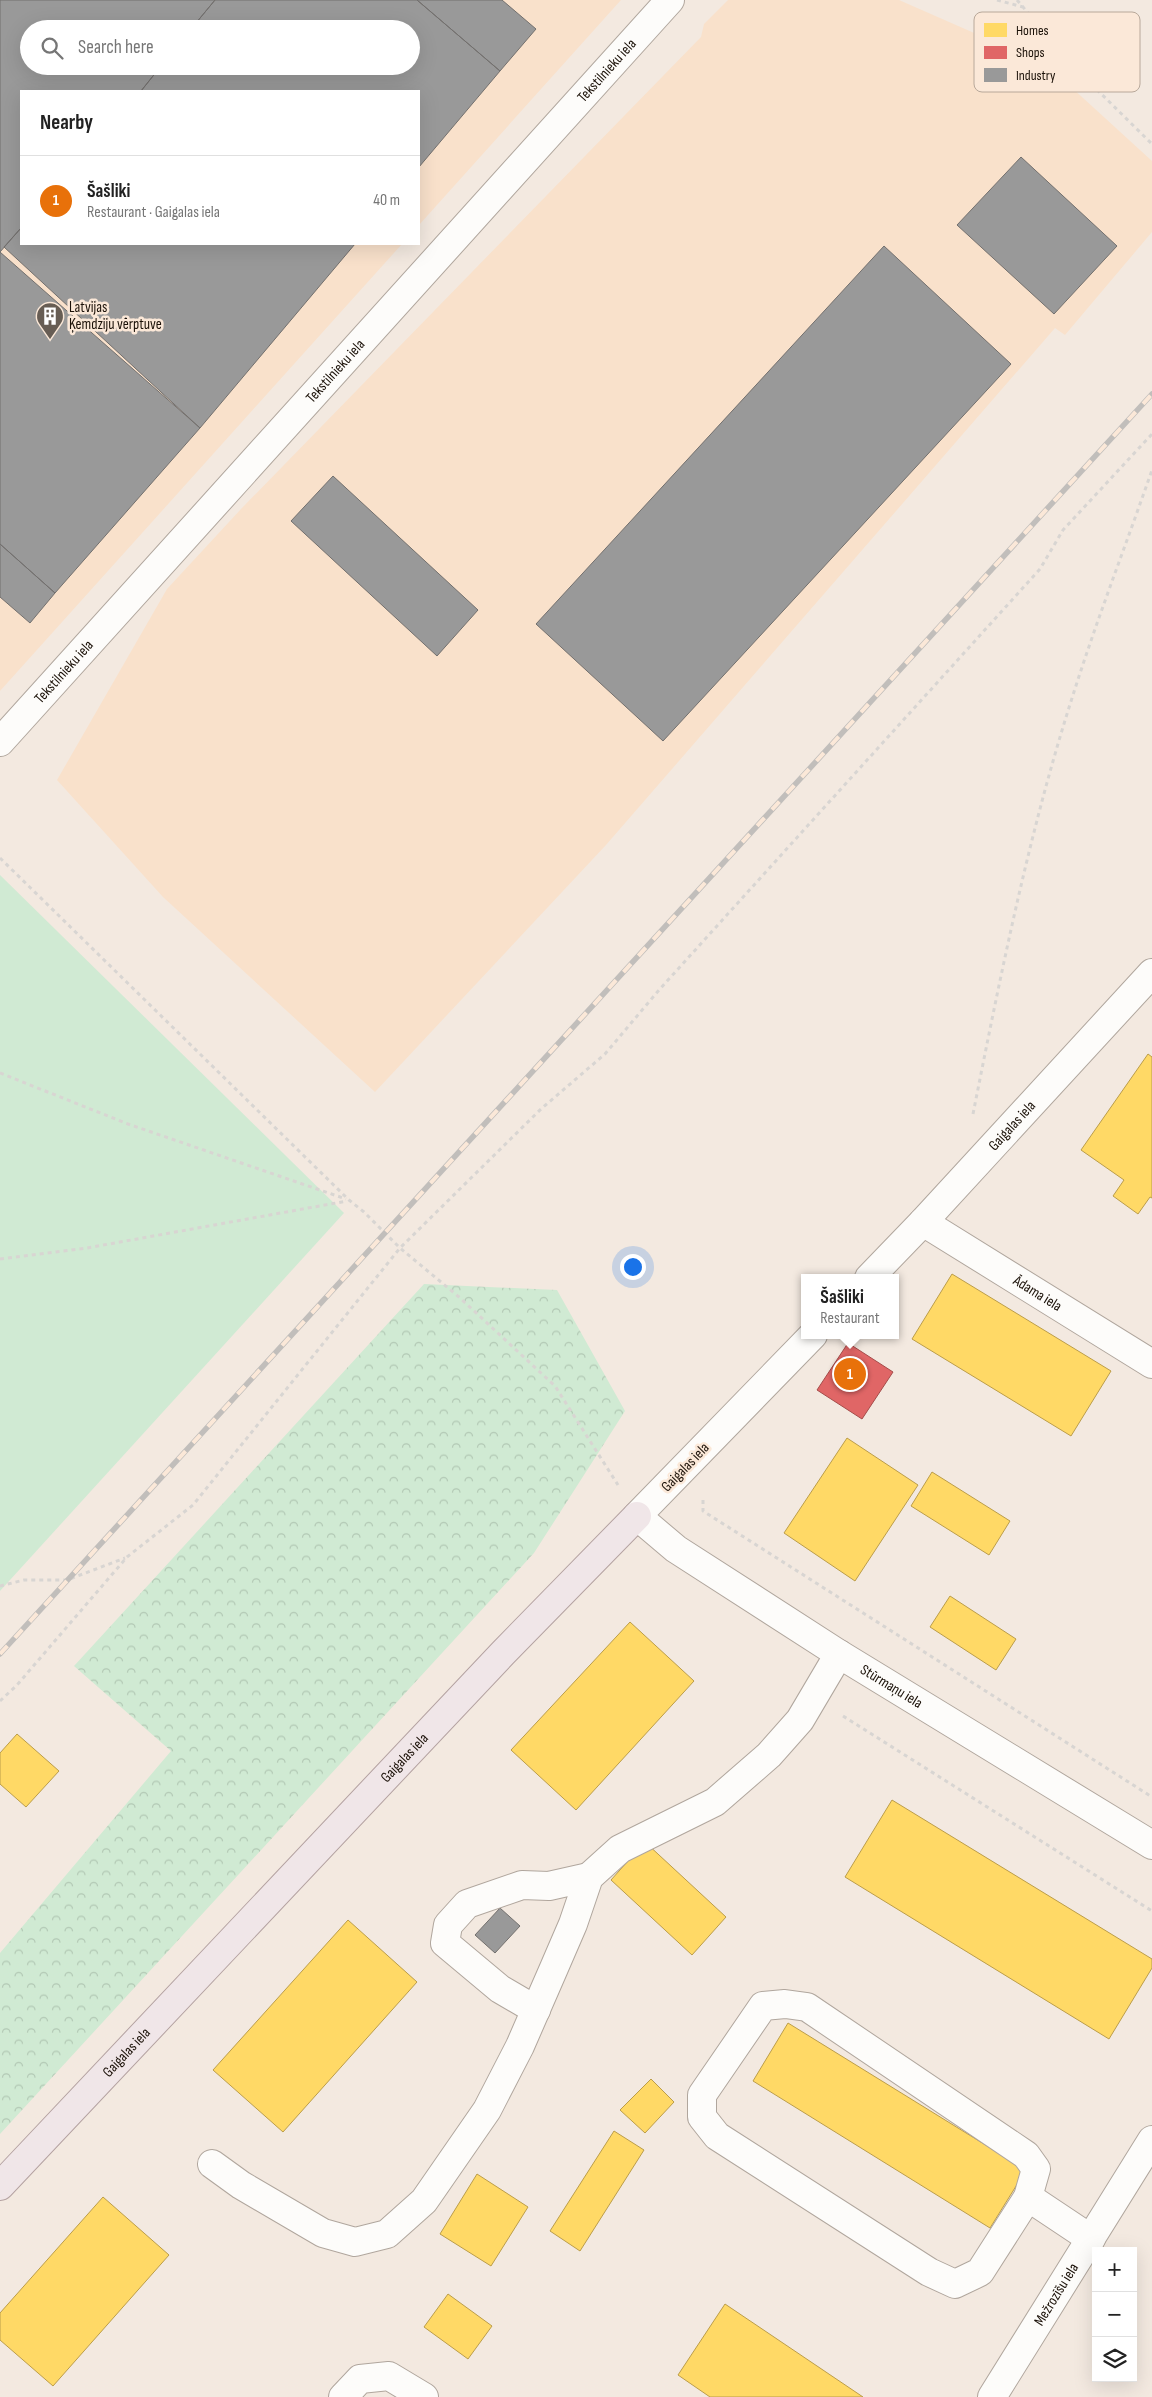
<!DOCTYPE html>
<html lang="en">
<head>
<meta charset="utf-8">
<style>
	:root { --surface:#fff; --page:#f6f6f6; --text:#222; --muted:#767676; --line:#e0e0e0; --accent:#675d54 }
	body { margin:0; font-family:"Sofia Sans Condensed",sans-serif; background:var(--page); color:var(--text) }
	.controls { position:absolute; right:15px; bottom:15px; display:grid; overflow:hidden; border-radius:0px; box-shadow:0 5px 20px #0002 }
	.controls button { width:45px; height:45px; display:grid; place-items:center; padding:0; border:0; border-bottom:1px solid var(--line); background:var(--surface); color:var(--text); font:25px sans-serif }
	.you { position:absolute; left:632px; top:1266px; width:18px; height:18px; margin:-12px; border:4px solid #fff; border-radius:50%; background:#1a73e8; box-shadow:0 0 0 8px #1a73e833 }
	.badge { display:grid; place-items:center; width:32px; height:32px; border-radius:50%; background:var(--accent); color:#fff; font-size:16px; font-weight:700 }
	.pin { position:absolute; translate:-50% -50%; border:2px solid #fff; box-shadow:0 1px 5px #0006 }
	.popup { position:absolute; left:801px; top:1274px; width:98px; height:65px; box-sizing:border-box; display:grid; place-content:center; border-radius:0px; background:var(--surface); filter:drop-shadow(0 1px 4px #0005); font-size:16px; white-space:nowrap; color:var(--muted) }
	.popup b { font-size:19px; color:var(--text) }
	.popup::after { content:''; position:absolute; left:50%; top:100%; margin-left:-10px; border:10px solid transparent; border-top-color:var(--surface) }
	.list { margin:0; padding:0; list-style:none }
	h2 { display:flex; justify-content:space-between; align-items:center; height:65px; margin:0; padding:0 20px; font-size:21px }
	h2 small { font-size:16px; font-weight:400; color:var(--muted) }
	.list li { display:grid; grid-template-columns:32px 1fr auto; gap:15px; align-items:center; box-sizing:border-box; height:90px; padding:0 20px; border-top:1px solid var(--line) }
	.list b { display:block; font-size:19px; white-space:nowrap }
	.list p { margin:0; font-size:16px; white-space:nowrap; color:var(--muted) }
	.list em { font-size:16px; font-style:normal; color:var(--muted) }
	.icon { flex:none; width:28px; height:28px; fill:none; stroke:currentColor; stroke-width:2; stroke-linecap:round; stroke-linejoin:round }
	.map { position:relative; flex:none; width:1152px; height:2397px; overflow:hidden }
	.search { position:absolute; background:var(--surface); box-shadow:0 5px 20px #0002; left:20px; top:20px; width:400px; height:55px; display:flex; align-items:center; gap:12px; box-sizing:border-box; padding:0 18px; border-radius:28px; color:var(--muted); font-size:19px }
	.panel { position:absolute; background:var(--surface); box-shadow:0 5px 20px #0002; left:20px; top:90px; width:400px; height:155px; border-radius:0px }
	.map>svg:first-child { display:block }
	.built { fill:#f9e1cb; fill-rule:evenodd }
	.green { fill:#d0ead3 }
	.forest { fill:url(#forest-crowns) }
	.homes { fill:#ffd966; stroke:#bb9d4a }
	.shops { fill:#e06666; stroke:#a54c4a }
	.industry { fill:#999; stroke:#73706e }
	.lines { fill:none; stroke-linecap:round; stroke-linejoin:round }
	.minor-casing { stroke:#b0a69d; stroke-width:30 }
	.major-casing { stroke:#b4a2a1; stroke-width:30 }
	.path { stroke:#d8d5d2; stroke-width:3; stroke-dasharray:4 4; stroke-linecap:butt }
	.minor { stroke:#fdfcfa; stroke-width:28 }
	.major { stroke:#f0e6e8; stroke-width:28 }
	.rail-casing { stroke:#c1bebb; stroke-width:5.5 }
	.rail { stroke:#fbe8d8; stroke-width:4; stroke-dasharray:11; stroke-linecap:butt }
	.labels { text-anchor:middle; stroke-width:5; stroke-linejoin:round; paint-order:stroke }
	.street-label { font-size:15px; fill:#1b1108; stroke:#fbe8d8 }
	.poi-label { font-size:15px; fill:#1b1108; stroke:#fbe8d8; text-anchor:start }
	.key { fill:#fbe8d8; stroke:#b8a89a; stroke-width:1 }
	.key-label { font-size:14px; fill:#1b1108 }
</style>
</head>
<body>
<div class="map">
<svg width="1152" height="2397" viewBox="0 0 1152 2397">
	<defs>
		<pattern id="forest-crowns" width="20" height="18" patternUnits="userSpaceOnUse" patternTransform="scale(1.25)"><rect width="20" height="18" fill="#d0ead3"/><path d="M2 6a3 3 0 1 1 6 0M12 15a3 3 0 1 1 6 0" fill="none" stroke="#b2c8b4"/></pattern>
	</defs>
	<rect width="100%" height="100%" fill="#f3e9e0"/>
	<path class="built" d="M0,0H621L419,225V91H21V244H402L0,691ZM29,29H411V66H29Z
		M728,0H899L1047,65L1152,161V232L1065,335L1055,328L606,845L375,1092L163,897L57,780L167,589L241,509L701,37L704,24Z"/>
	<path class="green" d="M0,875L344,1213L0,1591Z"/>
	<path class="forest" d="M424,1284L557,1290L625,1411L534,1553L0,2134V1953L171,1751L74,1666Z"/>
	<path class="homes" d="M1148,1054L1152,1057V1198L1150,1197L1138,1214L1113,1196L1124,1180L1081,1150Z
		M952,1274L1111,1371L1071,1436L912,1339Z
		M847,1438L918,1485L855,1581L784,1533Z
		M932,1472L1010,1521L989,1555L911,1506Z
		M950,1596L1016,1639L996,1670L930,1627Z
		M630,1622L694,1681L576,1810L511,1750Z
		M17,1734L59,1771L26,1807L0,1784V1753Z
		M892,1800L1152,1959V1968L1109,2039L845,1877Z
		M645,1842L726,1917L692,1955L611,1880Z
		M348,1920L417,1982L283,2132L213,2070Z
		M788,2023L1026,2170L990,2228L753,2081Z
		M651,2079L674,2102L645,2133L620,2110Z
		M614,2131L644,2150L580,2251L550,2231Z
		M477,2174L528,2207L491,2266L440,2234Z
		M103,2197L169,2255L53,2386L0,2340V2313Z
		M448,2294L492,2326L468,2359L424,2327Z
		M725,2304L863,2397H710L678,2375Z"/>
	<path class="shops" d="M848,1343L893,1372L862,1419L817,1390Z"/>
	<path class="industry" d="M0,0H215L191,29H29V66H161L141,91H21V228L0,252L200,428L55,593L0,544Z
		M215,0H417L500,71L419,167V91H141L161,66H411V29H191Z
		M417,0H502L536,29L500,71Z
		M1021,157L1117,246L1054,314L957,225Z
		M21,228V244H355L200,428L4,247Z
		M884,246L1011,364L663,741L536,624Z
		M333,476L478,610L437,656L291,521Z
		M0,544L55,593L30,623L0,597Z
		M500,1908L520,1926L495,1953L475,1935Z"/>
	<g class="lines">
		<g class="minor-casing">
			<g id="minor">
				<path id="s1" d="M0,742L670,0"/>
				<path id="s2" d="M923,1222L1152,1364"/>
				<path id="s3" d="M869,1278L923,1222L1152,973"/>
				<path id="s4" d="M813,1335L637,1516L676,1549L839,1654L1152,1845"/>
				<path d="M785,2004L807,2007L1026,2155L1036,2169L1028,2197L980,2272L955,2284L929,2272L717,2136L702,2117V2095L763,2006Z"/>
				<path d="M536,2010L500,1989L445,1943L448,1925L467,1904L522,1885L549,1886L589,1877"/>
				<path d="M212,2164L241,2185L323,2233L355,2242L387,2234L424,2201L487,2110L520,2046L554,1968L573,1924L589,1877L620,1849L715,1802L769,1755L800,1720L839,1654"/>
				<path d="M1028,2197L1091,2239"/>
				<path d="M343,2397L360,2379L389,2376L424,2397"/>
				<path id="s5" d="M992,2397L1152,2140"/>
			</g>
		</g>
		<g class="major-casing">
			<g id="major">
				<path id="s6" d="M0,2186L503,1653L637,1516"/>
			</g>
		</g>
		<path class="path" d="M997,0L1023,7
			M1017,0L1074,67L1152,144
			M0,858L349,1200L364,1212L400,1248L459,1297L555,1386L618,1485
			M0,1073L128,1124L346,1199
			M973,1114C1001,973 1029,832 1073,695C1097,619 1126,545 1152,470
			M0,1259L87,1248L347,1201
			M703,1500V1511L1152,1797
			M0,1586L24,1580H67L125,1558
			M0,1701L17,1685L127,1557L193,1505L400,1248L541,1109L605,1054L659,990L1040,569L1063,530L1152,434
			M843,1716L1152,1911"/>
		<use href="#minor" class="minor"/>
		<use href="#major" class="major"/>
		<g class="rail-casing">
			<path id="rail" d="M0,1654L1152,394"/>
		</g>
		<use href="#rail" class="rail"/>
	</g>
	<defs>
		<g id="building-pin" transform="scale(1.4375)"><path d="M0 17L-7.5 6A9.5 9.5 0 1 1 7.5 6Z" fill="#675d54" stroke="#fbe8d8"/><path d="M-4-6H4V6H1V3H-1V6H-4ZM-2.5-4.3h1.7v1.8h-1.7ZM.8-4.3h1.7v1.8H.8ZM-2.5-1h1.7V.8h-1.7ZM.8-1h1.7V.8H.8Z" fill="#fff"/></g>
	</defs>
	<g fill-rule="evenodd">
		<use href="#building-pin" x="50" y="316"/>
	</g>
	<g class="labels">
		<g class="street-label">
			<text dy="5" stroke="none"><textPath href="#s1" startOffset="905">Tekstilnieku iela</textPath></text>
			<text dy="5" stroke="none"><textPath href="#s1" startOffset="500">Tekstilnieku iela</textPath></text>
			<text dy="5" stroke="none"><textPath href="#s1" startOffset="95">Tekstilnieku iela</textPath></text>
			<text dy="5" stroke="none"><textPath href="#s3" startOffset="209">Gaigalas iela</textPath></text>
			<text dy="5" stroke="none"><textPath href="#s2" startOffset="135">Ādama iela</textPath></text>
			<text transform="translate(685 1467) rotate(-46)" y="5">Gaigalas iela</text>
			<text dy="5" stroke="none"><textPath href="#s4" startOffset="559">Stūrmaņu iela</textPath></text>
			<text dy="5" stroke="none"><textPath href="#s6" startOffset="589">Gaigalas iela</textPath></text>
			<text dy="5" stroke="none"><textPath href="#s6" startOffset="184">Gaigalas iela</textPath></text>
			<text dy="5" stroke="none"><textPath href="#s5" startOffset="121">Mežrozīšu iela</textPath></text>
		</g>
		<g class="poi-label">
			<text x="69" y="312">Latvijas<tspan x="69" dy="17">Ķemdziju vērptuve</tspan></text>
		</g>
	</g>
	<rect x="974" y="12" width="166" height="80" rx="8" class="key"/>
	<rect x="984" y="23" width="23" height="14" fill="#ffd966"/>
	<rect x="984" y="46" width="23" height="13" fill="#e06666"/>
	<rect x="984" y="68" width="23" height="14" fill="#999"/>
	<g class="key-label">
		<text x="1016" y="35">Homes</text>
		<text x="1016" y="57">Shops</text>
		<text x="1016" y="80">Industry</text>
	</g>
</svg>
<div class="controls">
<button>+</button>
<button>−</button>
<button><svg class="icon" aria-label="layers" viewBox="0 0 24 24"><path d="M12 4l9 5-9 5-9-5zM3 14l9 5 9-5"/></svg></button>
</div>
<div class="you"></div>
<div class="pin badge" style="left:850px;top:1374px;background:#e8710a">1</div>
<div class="popup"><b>Šašliki</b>Restaurant</div>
<div class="search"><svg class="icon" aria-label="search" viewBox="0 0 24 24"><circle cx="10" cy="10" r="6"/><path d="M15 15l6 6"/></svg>Search here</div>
<section class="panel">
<h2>Nearby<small></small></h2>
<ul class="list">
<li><span class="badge" style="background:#e8710a">1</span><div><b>Šašliki</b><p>Restaurant · Gaigalas iela</p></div><em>40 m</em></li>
</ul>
</section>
</div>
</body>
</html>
